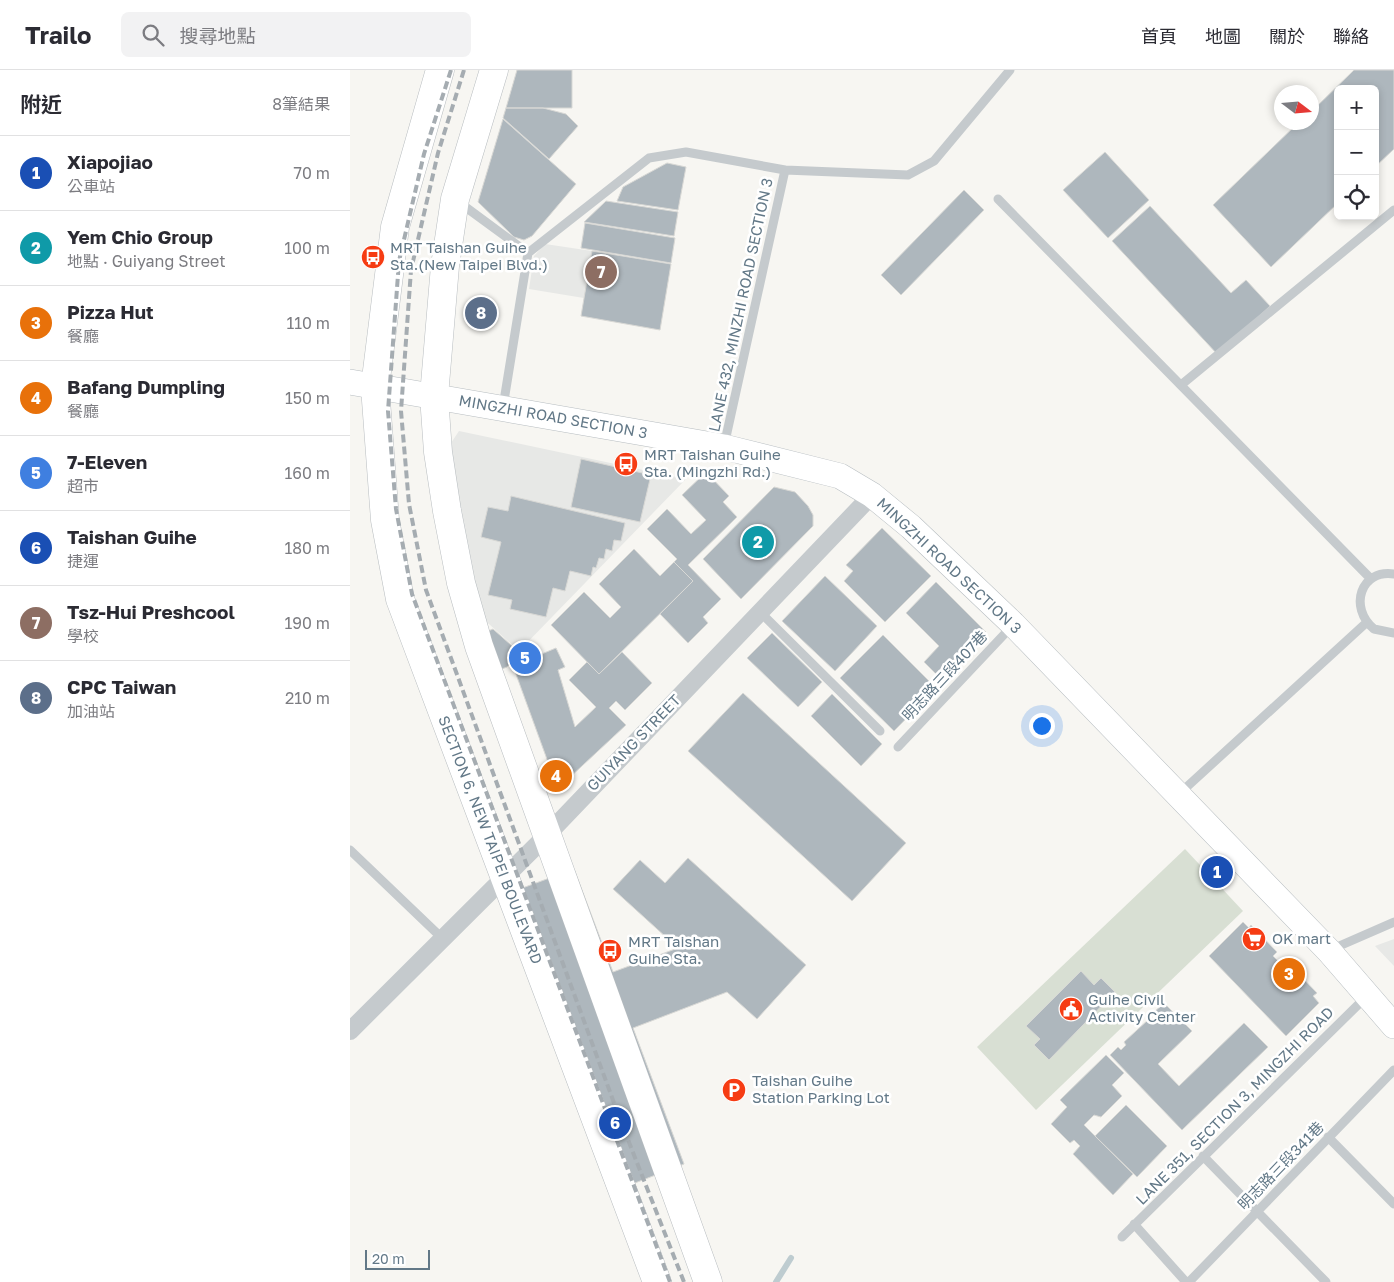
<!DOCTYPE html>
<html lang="zh-TW">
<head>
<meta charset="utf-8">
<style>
	:root { --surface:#fff; --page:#f2f2f3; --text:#2b2b33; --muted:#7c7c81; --line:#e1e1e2; --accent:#0b8043 }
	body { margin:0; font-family:"Golos Text","Noto Sans TC",sans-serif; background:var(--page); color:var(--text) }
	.controls { position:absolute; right:15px; top:15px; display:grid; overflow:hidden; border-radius:8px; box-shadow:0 2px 8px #0003 }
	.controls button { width:45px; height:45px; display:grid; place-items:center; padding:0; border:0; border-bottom:1px solid var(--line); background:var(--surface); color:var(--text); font:25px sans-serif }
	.compass { position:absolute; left:924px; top:15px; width:45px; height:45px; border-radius:50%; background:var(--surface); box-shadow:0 2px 8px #0003; rotate:106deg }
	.scale { position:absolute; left:15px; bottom:12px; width:65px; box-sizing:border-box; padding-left:5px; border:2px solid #627887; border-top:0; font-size:14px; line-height:18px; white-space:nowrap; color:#627887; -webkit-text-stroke:4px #fff; paint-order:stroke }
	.you { position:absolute; left:691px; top:655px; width:18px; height:18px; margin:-12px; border:4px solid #fff; border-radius:50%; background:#1a73e8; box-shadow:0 0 0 8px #1a73e833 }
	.badge { display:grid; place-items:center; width:32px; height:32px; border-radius:50%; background:var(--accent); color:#fff; font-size:16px; font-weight:700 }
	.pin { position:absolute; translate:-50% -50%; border:2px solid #fff; box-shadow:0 1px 5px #0006 }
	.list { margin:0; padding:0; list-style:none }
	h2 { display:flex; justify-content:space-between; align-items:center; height:65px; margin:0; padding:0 20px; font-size:21px }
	h2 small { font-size:16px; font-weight:400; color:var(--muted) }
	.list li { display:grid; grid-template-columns:32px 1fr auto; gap:15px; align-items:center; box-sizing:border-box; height:75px; padding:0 20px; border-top:1px solid var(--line) }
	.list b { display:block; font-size:19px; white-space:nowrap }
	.list p { margin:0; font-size:16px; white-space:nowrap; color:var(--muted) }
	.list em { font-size:16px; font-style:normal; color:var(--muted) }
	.icon { flex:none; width:28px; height:28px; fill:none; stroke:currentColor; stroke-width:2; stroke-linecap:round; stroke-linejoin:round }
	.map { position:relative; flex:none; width:1044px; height:1212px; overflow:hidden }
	header { display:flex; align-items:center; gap:30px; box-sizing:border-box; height:70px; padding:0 25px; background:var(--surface); border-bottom:1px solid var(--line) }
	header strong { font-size:24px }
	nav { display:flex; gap:28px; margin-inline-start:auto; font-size:18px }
	.search { width:350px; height:45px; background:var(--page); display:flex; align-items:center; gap:12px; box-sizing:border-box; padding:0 18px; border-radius:8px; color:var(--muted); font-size:19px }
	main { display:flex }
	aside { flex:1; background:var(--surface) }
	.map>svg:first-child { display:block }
	.built { fill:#e7e8e6 }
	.green { fill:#d8dfd3 }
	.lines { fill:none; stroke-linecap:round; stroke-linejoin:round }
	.stream { stroke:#beccd0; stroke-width:6 }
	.building { fill:#aeb7bd; stroke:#d8d8d5 }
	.secondary-casing { stroke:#b7bdc1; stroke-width:26 }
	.primary-casing { stroke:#b8bdc0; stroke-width:29 }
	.lane { stroke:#c5cacd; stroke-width:9 }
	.street { stroke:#c5cacd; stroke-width:18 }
	.secondary { stroke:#fff; stroke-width:25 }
	.primary { stroke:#fff; stroke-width:28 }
	.rail { stroke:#a5acb1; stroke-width:4; stroke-dasharray:8 4; stroke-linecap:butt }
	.labels { text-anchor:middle; stroke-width:5; stroke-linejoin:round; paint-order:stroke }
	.poi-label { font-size:15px; fill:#627887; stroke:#fff; text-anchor:start }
	.street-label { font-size:15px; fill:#627887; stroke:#fff }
</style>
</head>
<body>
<header>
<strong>Trailo</strong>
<div class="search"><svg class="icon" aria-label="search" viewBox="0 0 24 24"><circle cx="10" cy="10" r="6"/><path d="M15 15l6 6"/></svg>搜尋地點</div>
<nav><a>首頁</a><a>地圖</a><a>關於</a><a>聯絡</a></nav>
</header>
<main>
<aside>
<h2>附近<small>8筆結果</small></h2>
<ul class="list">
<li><span class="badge" style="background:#1a4fb4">1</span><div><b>Xiapojiao</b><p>公車站</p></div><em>70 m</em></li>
<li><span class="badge" style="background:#0f9aa8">2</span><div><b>Yem Chio Group</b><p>地點 · Guiyang Street</p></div><em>100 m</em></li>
<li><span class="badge" style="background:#e8710a">3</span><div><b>Pizza Hut</b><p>餐廳</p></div><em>110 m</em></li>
<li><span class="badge" style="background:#e8710a">4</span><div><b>Bafang Dumpling</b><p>餐廳</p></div><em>150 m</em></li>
<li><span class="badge" style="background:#3f7fe0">5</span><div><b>7-Eleven</b><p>超市</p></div><em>160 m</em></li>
<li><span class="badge" style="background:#1a4fb4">6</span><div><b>Taishan Guihe</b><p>捷運</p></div><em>180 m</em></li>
<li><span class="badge" style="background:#8d6e63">7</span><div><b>Tsz-Hui Preshcool</b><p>學校</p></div><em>190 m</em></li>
<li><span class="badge" style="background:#5c6f8a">8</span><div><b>CPC Taiwan</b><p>加油站</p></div><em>210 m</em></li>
</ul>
</aside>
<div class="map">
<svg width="1044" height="1212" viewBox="0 0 1044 1212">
	<rect width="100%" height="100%" fill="#f7f6f2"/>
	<path class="built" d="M195,174L242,181L313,241L179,219L184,186Z
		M109,361L336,409L169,581L129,545L95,382Z
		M1044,869V896L1025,876Z"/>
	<path class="green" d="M835,779L893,841L686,1040L627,977Z"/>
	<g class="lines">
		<path class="stream" d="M426,1212L441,1188"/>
	</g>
	<path class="building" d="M167,0H222V38H156Z
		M1004,0H1044V79L1025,97V19H988V133L921,197L863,135L949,52H962V41Z
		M156,38H193L216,44L228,56L199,89L153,48Z
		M153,49L226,114L182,166L174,170L164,167L128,132Z
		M755,82L799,130L758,168L713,120Z
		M317,93L336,97L328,140L267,131L273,117Z
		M614,120L634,140L551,225L531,205Z
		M256,131L328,142L324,166L234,152Z
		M800,136L881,223L896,210L920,236L868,285L762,171Z
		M235,153L325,168L321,193L231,178Z
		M242,181L321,194L310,260L231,246Z
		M231,389L301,405L290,452L221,437Z
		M356,402L379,426L373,432L387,447L338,495L371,529L353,547L358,553L338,573L310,544L343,511L324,492L327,489L297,459L317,439L341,464L356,450L332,425Z
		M424,417L445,422L458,436L463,445V456L391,529L353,489Z
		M161,426L275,453L271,471L264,470L262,481L256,479L254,489L249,488L246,498L243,497L241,506L220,501L215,521L203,518L196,547L160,539L162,530L138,525L151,472L131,467L138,437L158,441Z
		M532,458L581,506L535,552L494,511L503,501L496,495Z
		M284,479L310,506L324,492L343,511L249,604L201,555L234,522L260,548L271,537L249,514Z
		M475,506L527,556L485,601L432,551Z
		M586,512L636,562L590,608L574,592L589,576L556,543Z
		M143,559L170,583L157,597L144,602L131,564Z
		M422,563L472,612L448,637L397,588Z
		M533,565L586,618L544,661L490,608Z
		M206,578L215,597L208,600L225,657L246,637L219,610L237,592L249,604L272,582L302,613L275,640L266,631L259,638L276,655L218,709L212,710L202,703L163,596Z
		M393,623L556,773L502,831L338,681Z
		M482,624L532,674L511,696L461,646Z
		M338,788L456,895L407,949L377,922L283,958L334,1094L259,1123L148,827L224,799L263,902L328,878L263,819L290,790L315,813Z
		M893,852L899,858L901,855L927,882L923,886L937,900L941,896L967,923L963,926L969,933L936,966L859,886Z
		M731,901L744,915L751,908L765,922L699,990L684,975L690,969L676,956Z
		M814,933L842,961L808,994L829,1016L894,953L918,977L832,1060L760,985L768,977L771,980L776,975L774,972L799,949L801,952L806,947L803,943Z
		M756,985L774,1003L762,1015L772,1026L751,1047L744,1045L734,1055L783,1104L763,1125L723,1084L730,1076L724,1070L720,1073L701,1054L717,1037L710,1030Z
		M776,1035L817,1076L787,1107L745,1066Z"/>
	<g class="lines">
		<g class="secondary-casing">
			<path id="secondary" d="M0,312L374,377L490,406L522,425L561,457L663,554L979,881L1044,956"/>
		</g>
		<g class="primary-casing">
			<path id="primary" d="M90,0L45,157L25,317L35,450L50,529L307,1212
				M144,0L105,129L95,196L84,326L88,382L97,441L111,513L129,576L358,1212"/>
		</g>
		<path class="lane" d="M648,129L1021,509
			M110,133L178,183
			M831,315L1044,140
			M153,337L178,183L299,88L336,82L435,100
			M374,376L435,100L558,105L584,91L660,0
			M1044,504C1011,499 998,537 1024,559L1044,563
			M410,542L530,661
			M548,677L663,555
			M829,724L1016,553
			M0,780L93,869
			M980,880L1044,852
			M978,1067L1044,1134
			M853,1086L976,1212
			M784,1154L836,1212
			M772,1167L1017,926
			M839,1212L1044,1000"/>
		<path class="street" d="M0,961L196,766L522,425"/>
		<use href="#secondary" class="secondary"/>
		<use href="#primary" class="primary"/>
		<path class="rail" d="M101,0L74,84L49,191L38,341L46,439L62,524L320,1212
			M114,0L88,83L61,200L51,341L59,434L76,520L271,1052L334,1212"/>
	</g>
	<defs>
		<g id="bus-disc" transform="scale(1.25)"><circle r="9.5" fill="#f63c13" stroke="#fff"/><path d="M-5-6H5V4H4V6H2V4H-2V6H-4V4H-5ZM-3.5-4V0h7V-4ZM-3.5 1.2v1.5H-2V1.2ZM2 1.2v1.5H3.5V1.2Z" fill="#fff"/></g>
		<g id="supermarket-disc" transform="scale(1.25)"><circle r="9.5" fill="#f63c13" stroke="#fff"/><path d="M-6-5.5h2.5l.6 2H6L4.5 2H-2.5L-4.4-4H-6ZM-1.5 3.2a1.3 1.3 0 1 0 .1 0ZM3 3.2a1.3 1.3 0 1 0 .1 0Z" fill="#fff"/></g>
		<g id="civic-disc" transform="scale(1.25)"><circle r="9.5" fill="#f63c13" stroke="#fff"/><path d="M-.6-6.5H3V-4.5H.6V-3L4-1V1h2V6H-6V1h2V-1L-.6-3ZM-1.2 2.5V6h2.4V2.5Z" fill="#fff"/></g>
		<g id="parking-disc" transform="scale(1.25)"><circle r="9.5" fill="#f63c13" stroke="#fff"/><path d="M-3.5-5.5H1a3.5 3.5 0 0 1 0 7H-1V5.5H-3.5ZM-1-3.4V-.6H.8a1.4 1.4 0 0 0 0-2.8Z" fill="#fff"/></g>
	</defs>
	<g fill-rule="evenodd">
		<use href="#bus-disc" x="23" y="187"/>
		<use href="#bus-disc" x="276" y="394"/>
		<use href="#supermarket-disc" x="904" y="869"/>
		<use href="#bus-disc" x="260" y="881"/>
		<use href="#civic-disc" x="721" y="939"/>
		<use href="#parking-disc" x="384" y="1020"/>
	</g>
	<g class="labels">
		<g class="poi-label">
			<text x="40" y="183">MRT Taishan Guihe<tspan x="40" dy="17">Sta.(New Taipei Blvd.)</tspan></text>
			<text x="294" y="390">MRT Taishan Guihe<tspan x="294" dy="17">Sta. (Mingzhi Rd.)</tspan></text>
			<text x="922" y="874">OK mart</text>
			<text x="278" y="877">MRT Taishan<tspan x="278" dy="17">Guihe Sta.</tspan></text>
			<text x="738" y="935">Guihe Civil<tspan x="738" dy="17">Activity Center</tspan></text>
			<text x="402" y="1016">Taishan Guihe<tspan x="402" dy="17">Station Parking Lot</tspan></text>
		</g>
		<g class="street-label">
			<text transform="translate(391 235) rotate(-78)" y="5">LANE 432, MINZHI ROAD SECTION 3</text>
			<text transform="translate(203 347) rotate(10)" y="5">MINGZHI ROAD SECTION 3</text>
			<text transform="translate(599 496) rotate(43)" y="5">MINGZHI ROAD SECTION 3</text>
			<text transform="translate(595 606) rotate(-47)" y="5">明志路三段407巷</text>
			<text transform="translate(284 673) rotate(-46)" y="5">GUIYANG STREET</text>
			<text transform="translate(140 770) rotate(69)" y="5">SECTION 6, NEW TAIPEI BOULEVARD</text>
			<text transform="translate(885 1036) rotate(-45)" y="5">LANE 351, SECTION 3, MINGZHI ROAD</text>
			<text transform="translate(931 1096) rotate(-46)" y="5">明志路三段341巷</text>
		</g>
	</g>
</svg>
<div class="controls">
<button>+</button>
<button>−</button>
<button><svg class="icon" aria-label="locate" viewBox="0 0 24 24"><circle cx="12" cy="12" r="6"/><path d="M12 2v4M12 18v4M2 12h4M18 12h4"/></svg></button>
</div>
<svg class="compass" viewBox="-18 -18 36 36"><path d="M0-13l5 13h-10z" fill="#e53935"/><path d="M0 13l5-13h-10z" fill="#7c7c81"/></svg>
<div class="scale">20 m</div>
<div class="you"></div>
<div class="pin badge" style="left:867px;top:802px;background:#1a4fb4">1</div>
<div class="pin badge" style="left:408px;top:472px;background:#0f9aa8">2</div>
<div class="pin badge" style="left:939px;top:904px;background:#e8710a">3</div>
<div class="pin badge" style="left:206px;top:706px;background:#e8710a">4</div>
<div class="pin badge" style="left:175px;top:588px;background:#3f7fe0">5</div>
<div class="pin badge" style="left:265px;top:1053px;background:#1a4fb4">6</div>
<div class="pin badge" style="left:251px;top:202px;background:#8d6e63">7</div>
<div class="pin badge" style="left:131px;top:243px;background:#5c6f8a">8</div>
</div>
</main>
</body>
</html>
